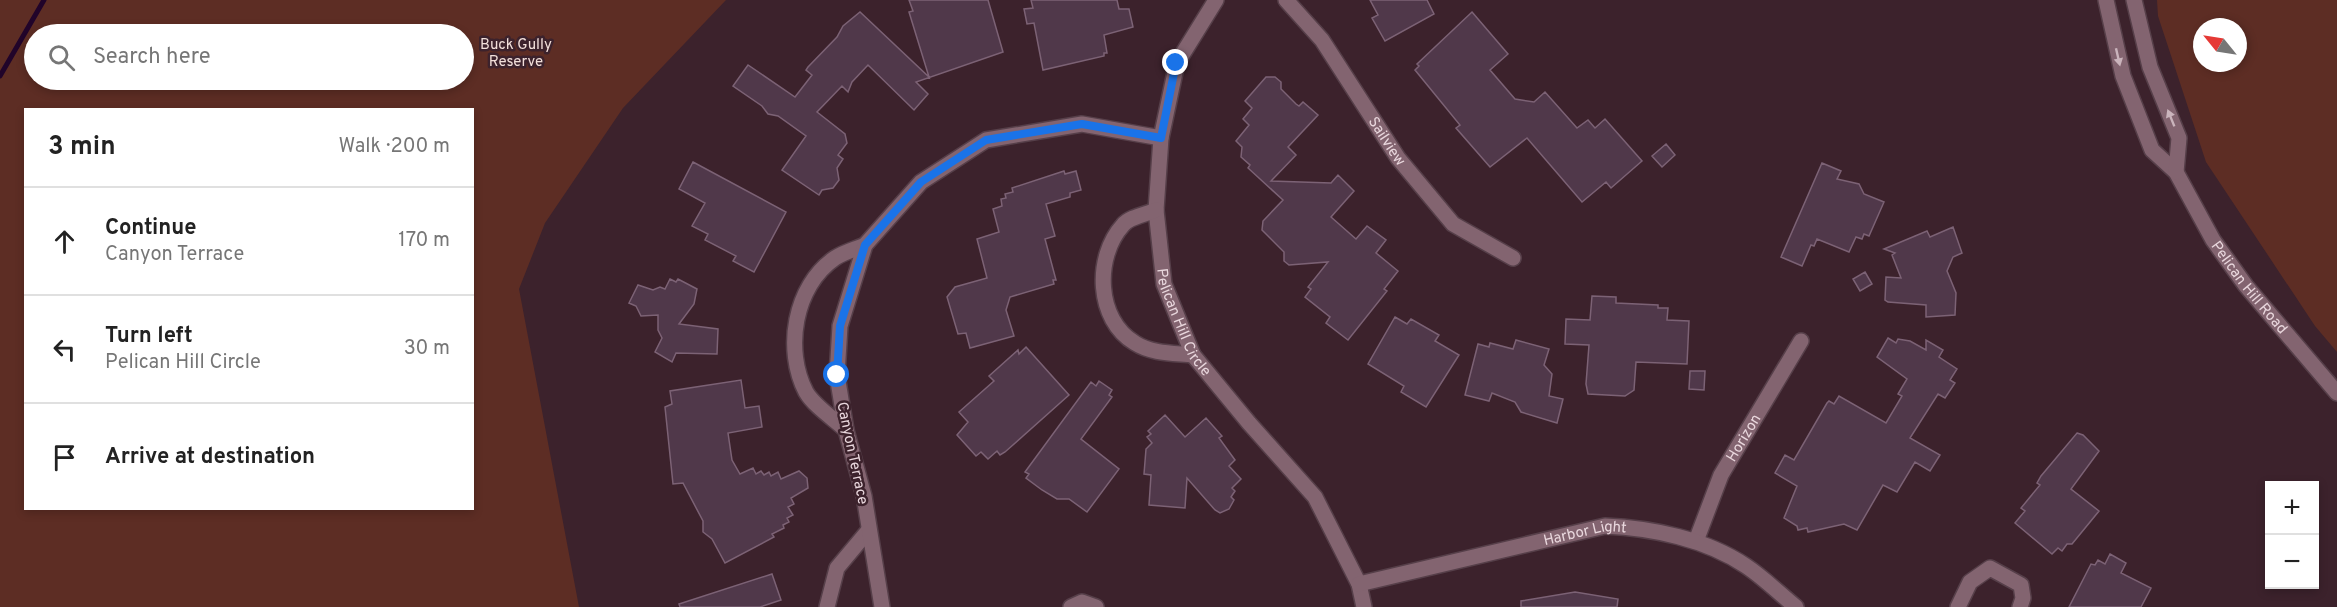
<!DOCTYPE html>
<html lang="en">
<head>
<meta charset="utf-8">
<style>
	:root { --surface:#fff; --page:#f6f6f6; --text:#222; --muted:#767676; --line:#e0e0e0 }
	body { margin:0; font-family:Overpass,sans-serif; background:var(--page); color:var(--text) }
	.controls { position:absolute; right:18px; bottom:18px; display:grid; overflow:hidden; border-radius:0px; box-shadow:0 3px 9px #0003 }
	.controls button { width:54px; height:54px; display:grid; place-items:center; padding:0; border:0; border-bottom:2px solid var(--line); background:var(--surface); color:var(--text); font:30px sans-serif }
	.compass { position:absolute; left:2193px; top:18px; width:54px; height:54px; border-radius:50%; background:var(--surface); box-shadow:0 3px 9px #0003; rotate:300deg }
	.stop { position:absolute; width:18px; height:18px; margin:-14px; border:4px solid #1a73e8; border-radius:50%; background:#fff }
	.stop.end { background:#1a73e8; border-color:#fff; box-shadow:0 2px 6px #0008 }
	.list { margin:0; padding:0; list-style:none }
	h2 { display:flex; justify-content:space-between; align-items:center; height:78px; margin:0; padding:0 24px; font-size:26px }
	h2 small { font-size:20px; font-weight:400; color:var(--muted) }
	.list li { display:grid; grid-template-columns:39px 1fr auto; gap:18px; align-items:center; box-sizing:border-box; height:108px; padding:0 24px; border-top:2px solid var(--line) }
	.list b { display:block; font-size:22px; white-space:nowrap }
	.list p { margin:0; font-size:20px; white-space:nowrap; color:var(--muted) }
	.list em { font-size:20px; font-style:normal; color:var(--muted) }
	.icon { flex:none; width:33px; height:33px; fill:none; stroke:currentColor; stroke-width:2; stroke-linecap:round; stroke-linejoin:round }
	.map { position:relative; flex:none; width:2337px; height:607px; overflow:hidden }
	.search { position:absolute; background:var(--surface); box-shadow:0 3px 9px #0003; left:24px; top:24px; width:450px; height:66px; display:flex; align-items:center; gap:15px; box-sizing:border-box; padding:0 21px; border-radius:33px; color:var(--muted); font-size:22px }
	.panel { position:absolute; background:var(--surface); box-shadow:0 3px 9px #0003; left:24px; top:108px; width:450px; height:402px; border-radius:0px }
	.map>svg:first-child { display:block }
	.green { fill:#5d2d24; fill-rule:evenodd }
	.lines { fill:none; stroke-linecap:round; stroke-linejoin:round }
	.stream { stroke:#21042a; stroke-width:5 }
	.building { fill:#50384a; stroke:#7c6275; stroke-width:1.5 }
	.minor-casing { stroke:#563f49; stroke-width:18 }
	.minor { stroke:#836470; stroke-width:15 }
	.oneway { fill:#cab4bc }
	.route { stroke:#1a73e8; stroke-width:8 }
	.labels { text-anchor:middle; stroke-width:5; stroke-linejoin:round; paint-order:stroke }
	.park-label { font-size:15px; fill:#f2dfda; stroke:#3c222c }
	.street-label { font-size:15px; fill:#e9d7dd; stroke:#3c222c }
</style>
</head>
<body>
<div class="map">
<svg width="2337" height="607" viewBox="0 0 2337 607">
	<rect width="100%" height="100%" fill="#3c222c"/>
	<path class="green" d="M0,0H726L623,108L545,223L519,289L579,607H0ZM464,34V80H34V34ZM26,110H472V508H26Z
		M2157,0H2337V352L2315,326L2206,162L2158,16ZM2202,27H2238V63H2202Z"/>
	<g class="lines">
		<path class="stream" d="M0,76L44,0"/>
	</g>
	<path class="building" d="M909,0H988L1003,52L916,82L928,94L914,110L868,65L852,82L848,92L842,86L817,112L845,134L847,143L838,155L843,159L837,168L839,180L833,188L822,190L819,195L782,170L806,136L778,116L768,114L762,106L733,86L748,65L795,97L812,75L806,70L808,67L837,37L843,26L860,12L929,77L909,12L913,11Z
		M1031,0H1117L1119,9H1129L1133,27L1104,35L1107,53H1104V56L1043,70L1034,23L1027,24L1024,9L1033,8Z
		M1370,0H1427L1434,14L1385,41L1372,18L1378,15Z
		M1472,12L1508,54L1490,70L1515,99L1534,102L1545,92L1577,128L1588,120L1595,128L1605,119L1642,161L1611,188L1606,182L1582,202L1527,138L1490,167L1456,128L1460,125L1415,70L1419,66L1417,64Z
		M1266,77H1275L1281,82V89L1296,104L1299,106L1303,102L1318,115L1288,147L1296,155L1271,181L1331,183L1338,175L1354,191L1331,217L1356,239L1367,226L1386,240L1376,253L1398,271L1384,289L1387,291L1348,340L1326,323L1330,317L1305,297L1311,289L1308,287L1328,262L1289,265L1284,261V252L1262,230L1263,221L1283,200L1248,168L1250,165L1241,157L1242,147L1236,141L1249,125L1243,119L1252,108L1245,101Z
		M1666,144L1675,155L1662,167L1652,156Z
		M693,162L786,212L754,272L733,261L736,256L705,240L708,234L692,226L705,203L679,189Z
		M1822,163L1841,171L1837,179L1859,184L1864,194L1884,202L1869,236L1864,234L1862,239L1856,237L1849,252L1817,239L1814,246L1811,245L1802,266L1781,257Z
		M1064,171L1065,174L1076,171L1081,190L1070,193V197L1046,204L1055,236L1045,239L1056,280H1053L1054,284L1010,297L1006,310L1014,336L970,348L966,333L958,334L947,297L955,287L987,278L977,239L999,232L993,209L1002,206L1001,199L1006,198L1005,194L1013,192L1012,188Z
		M1953,227L1962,253L1953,257L1947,271L1956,293L1955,315L1926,317V305L1888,302L1885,300L1886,277L1901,278L1892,255L1895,253L1884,249L1927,231L1930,237Z
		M1865,272L1872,284L1860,291L1853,279Z
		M670,279L676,282L678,279L697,289L694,304L679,324L718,329L717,354L676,353L672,362L655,352L662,338L658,330V315L641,316L636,306L629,303L638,285L653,290L660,287L665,289Z
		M1592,296L1616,297V303L1658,305V308H1668L1667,320L1689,321L1687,364L1636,362L1634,390L1625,396L1588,394L1586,384L1589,345L1565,344L1566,319L1590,320Z
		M1395,317L1407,324L1411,319L1439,335L1435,341L1459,355L1426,407L1401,392L1404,386L1368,364Z
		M1888,338L1896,343L1898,339L1910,341L1926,350V340L1943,350L1939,357L1957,369L1950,380L1955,383L1945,398L1938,394L1910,438L1940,455L1930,471L1915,462L1897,492L1883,485L1857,530L1844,524L1808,532L1807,528L1798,530L1797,526L1784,518L1797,486L1775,473L1785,455L1794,460L1827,403L1829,401L1834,404L1839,396L1886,423L1902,396L1898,394L1907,379L1877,357Z
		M1516,340L1549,349L1544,365L1552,374L1549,396L1563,399L1557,423L1521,412L1515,402L1492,393L1489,401L1465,395L1478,344L1489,347L1490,343L1513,349Z
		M1026,347L1069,395L1005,452L1000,455L997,451L988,459L981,452L976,456L957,435L968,422L959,412L994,381L989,376L1018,350L1019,354Z
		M1690,371H1705L1704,390L1689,389Z
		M741,380L745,408L759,406L762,427L728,433L732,460L740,474L753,468L756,474L761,471L764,475L769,472L771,476L778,472L781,479L799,471L807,478L808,488L791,498L794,504L788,507L793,515L787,518L789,522L783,525L784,528L772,534L774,537L725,563L712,539L703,532V521L683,483L673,484L665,407L672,404L670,391Z
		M1099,381L1112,390L1109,395L1112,397L1081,439L1119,469L1087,512L1069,499H1057L1042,490L1026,478L1029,474L1025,472L1091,382L1096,386Z
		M1165,415L1185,437L1206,418L1222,436L1219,438L1235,460L1229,466L1241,479L1232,488L1235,491L1231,497L1234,500L1229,509L1220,513L1215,510L1187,478L1185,508L1149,505L1151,475L1144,474L1146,449L1152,443L1147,437L1151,434L1148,431Z
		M2077,433L2083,435L2099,451L2071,489L2099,511L2072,544H2067L2062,551L2058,548L2052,554L2015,523L2025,511L2021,508L2040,485L2037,483L2041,476Z
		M2110,554L2126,563L2121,573L2151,588L2141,607H2069L2091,564L2095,565L2098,560L2105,564Z
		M772,574L781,600L760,607H680L679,604Z
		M1575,592L1618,599L1617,607H1521V601Z"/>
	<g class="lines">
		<g class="minor-casing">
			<g id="minor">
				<path id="s1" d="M1216,0L1177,63L1161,138L1156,210L1164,284L1193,355L1249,423L1315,497L1359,584L1364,607"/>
				<path id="s2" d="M1286,0L1322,40L1398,158L1453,224L1513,258"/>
				<path id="s3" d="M2106,0L2123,76L2152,150L2176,172L2213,240L2246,286L2337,393"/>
				<path d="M2134,0L2150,67L2179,138L2176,172"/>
				<path d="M1156,210C1147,214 1129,217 1123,225C1094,257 1096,320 1135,343C1152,354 1174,353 1193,355"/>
				<path d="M846,430C834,419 814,406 806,392C784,350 794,286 835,258C844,252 856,249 865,245"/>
				<path id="s4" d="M1696,541L1721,475L1801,341"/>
				<path id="s5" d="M1359,584L1605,526C1652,528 1706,539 1746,566C1764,578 1780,594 1796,607"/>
				<path d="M827,607L837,568L868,531"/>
				<path d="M882,607L864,496L846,430L837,375L840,326L865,245L921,182L986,140L1082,124L1161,138"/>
				<path d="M1071,607L1082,602L1096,607"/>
				<path d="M1958,607L1970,582L1990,568L2021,585L2023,598L2020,607"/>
			</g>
		</g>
		<use href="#minor" class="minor"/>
	</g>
	<defs><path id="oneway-solid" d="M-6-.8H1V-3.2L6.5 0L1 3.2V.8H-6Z" transform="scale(1.5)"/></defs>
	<g class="oneway">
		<use href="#oneway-solid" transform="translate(2118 57) rotate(77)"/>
		<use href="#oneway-solid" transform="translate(2171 118) rotate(-112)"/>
	</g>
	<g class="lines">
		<path class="route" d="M837,375L840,326L865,245L921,182L986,140L1082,124L1161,138L1176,63"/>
	</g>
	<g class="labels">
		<g class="park-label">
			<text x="516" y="49">Buck Gully<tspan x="516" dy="17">Reserve</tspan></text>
		</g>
		<g class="street-label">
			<text dy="5" stroke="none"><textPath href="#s2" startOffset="174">Sailview</textPath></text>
			<text dy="5" stroke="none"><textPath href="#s3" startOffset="327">Pelican Hill Road</textPath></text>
			<text dy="5" stroke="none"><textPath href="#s1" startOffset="340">Pelican Hill Circle</textPath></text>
			<text dy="5" stroke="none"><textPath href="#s4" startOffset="114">Horizon</textPath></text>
			<text transform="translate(853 453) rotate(78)" y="5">Canyon Terrace</text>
			<text dy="5" stroke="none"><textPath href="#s5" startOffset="232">Harbor Light</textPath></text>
		</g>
	</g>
</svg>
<div class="controls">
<button>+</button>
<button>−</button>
</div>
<svg class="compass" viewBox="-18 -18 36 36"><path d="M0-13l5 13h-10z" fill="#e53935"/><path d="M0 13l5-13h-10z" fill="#767676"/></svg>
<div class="stop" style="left:837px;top:375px"></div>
<div class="stop end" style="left:1176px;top:63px"></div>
<div class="search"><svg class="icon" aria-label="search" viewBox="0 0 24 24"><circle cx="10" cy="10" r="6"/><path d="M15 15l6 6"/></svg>Search here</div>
<section class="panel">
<h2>3 min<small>Walk · 200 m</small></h2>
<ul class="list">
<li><svg class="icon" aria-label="ahead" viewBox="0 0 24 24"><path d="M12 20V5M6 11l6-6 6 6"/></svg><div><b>Continue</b><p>Canyon Terrace</p></div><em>170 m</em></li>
<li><svg class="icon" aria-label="left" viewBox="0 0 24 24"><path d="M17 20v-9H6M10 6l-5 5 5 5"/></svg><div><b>Turn left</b><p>Pelican Hill Circle</p></div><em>30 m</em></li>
<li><svg class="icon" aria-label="arrive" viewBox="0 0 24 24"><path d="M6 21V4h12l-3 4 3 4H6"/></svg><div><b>Arrive at destination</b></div></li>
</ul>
</section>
</div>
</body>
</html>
